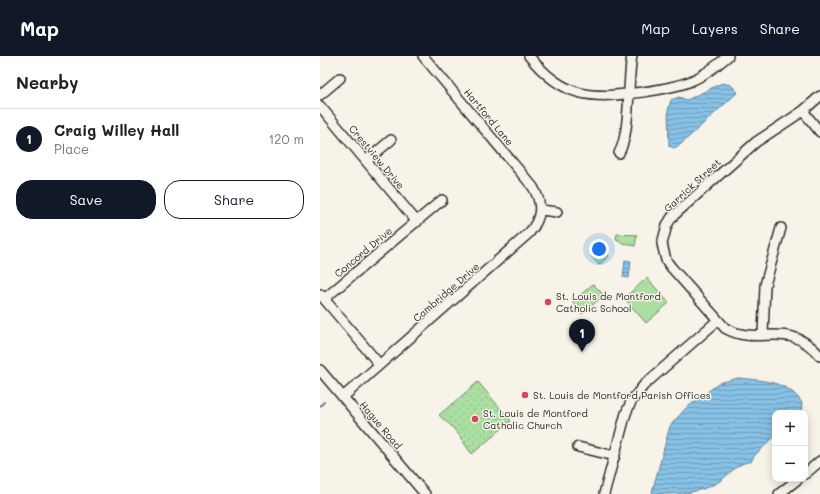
<!DOCTYPE html>
<html lang="en">
<head>
<meta charset="utf-8">
<style>
	:root { --surface:#fff; --page:#f6f6f6; --text:#222; --muted:#767676; --line:#e0e0e0; --accent:#111827 }
	body { margin:0; font-family:Mali,sans-serif; background:var(--page); color:var(--text) }
	.controls { position:absolute; right:12px; bottom:12px; display:grid; overflow:hidden; border-radius:8px; box-shadow:0 2px 10px #0003 }
	.controls button { width:36px; height:36px; display:grid; place-items:center; padding:0; border:0; border-bottom:1px solid var(--line); background:var(--surface); color:var(--text); font:20px sans-serif }
	.you { position:absolute; left:279px; top:193px; width:14px; height:14px; margin:-10px; border:3px solid #fff; border-radius:50%; background:#1a73e8; box-shadow:0 0 0 6px #1a73e833 }
	.badge { display:grid; place-items:center; width:26px; height:26px; border-radius:50%; background:var(--accent); color:#fff; font-size:13px; font-weight:700 }
	.pin { position:absolute; translate:-50% -33px; filter:drop-shadow(0 1px 2px #0008) }
	.pin::after { content:''; position:absolute; top:21px; width:14px; height:12px; background:inherit; clip-path:polygon(0 0,100% 0,50% 100%) }
	.list { margin:0; padding:0; list-style:none }
	h2 { display:flex; justify-content:space-between; align-items:center; height:52px; margin:0; padding:0 16px; font-size:17px }
	h2 small { font-size:13px; font-weight:400; color:var(--muted) }
	.list li { display:grid; grid-template-columns:26px 1fr auto; gap:12px; align-items:center; box-sizing:border-box; height:60px; padding:0 16px; border-top:1px solid var(--line) }
	.list b { display:block; font-size:15px; white-space:nowrap }
	.list p { margin:0; font-size:13px; white-space:nowrap; color:var(--muted) }
	.list em { font-size:13px; font-style:normal; color:var(--muted) }
	.actions { display:flex; gap:8px; padding:12px 16px }
	.actions a { flex:1; padding:9px 0; border:1px solid var(--accent); border-radius:16px; text-align:center; font-size:14px; color:var(--accent) }
	.actions .main { background:var(--accent); color:#fff }
	.map { position:relative; flex:none; width:500px; height:438px; overflow:hidden }
	header { display:flex; align-items:center; gap:24px; box-sizing:border-box; height:56px; padding:0 20px; background:var(--accent); color:#fff }
	header strong { font-size:19px }
	nav { display:flex; gap:22px; margin-inline-start:auto; font-size:14px }
	main { display:flex }
	aside { flex:1; background:var(--surface) }
	.map>svg:first-child { display:block }
	.grass { fill:url(#grass-dots); stroke:#6b8566 }
	.park { fill:#abdfa1; stroke:#6b8566 }
	.water { fill:url(#water-rules); stroke:#62859b }
	.lines { fill:none; stroke-linecap:round; stroke-linejoin:round }
	.stream { stroke:#62859b; stroke-width:2 }
	.minor-casing { stroke:#2b2b2b; stroke-width:12 }
	.minor { stroke:#f7f3e8; stroke-width:9 }
	.poi-dot { fill:#d1495b; stroke:#f7f3e8; stroke-width:1.5 }
	.labels { text-anchor:middle; stroke-width:3; stroke-linejoin:round; paint-order:stroke }
	.street-label { font-size:10px; fill:#2b2b2b; stroke:#f7f3e8 }
	.poi-label { font-size:10px; fill:#2b2b2b; stroke:#f7f3e8; text-anchor:start }
</style>
</head>
<body>
<header>
<strong>Map</strong>
<nav><a>Map</a><a>Layers</a><a>Share</a></nav>
</header>
<main>
<aside>
<h2>Nearby<small></small></h2>
<ul class="list">
<li><span class="badge">1</span><div><b>Craig Willey Hall</b><p>Place</p></div><em>120 m</em></li>
</ul>
<div class="actions"><a class="main">Save</a><a>Share</a></div>
</aside>
<div class="map">
<svg width="500" height="438" viewBox="0 0 500 438">
	<defs>
		<pattern id="grass-dots" width="8" height="8" patternUnits="userSpaceOnUse"><rect width="8" height="8" fill="#abdfa1"/><path d="M2 2h.1M6 6h.1" fill="none" stroke="#93c08b" stroke-width="1.8" stroke-linecap="round"/></pattern>
		<pattern id="water-rules" width="6" height="5" patternUnits="userSpaceOnUse"><rect width="6" height="5" fill="#87c1e6"/><path d="M0 2.5h6" fill="none" stroke="#6f9dbb"/></pattern>
	</defs>
	<rect width="100%" height="100%" fill="#f7f3e8"/>
	<filter id="ink" filterUnits="userSpaceOnUse"><feTurbulence type="fractalNoise" baseFrequency=".025" numOctaves="2"/><feDisplacementMap in="SourceGraphic" scale="8" xChannelSelector="R" yChannelSelector="G"/><feConvolveMatrix kernelMatrix="1 2 1 2 8 2 1 2 1" color-interpolation-filters="sRGB"/></filter>
	<g filter="url(#ink)">
		<path class="grass" d="M158,326L191,365L152,398C145,390 141,380 133,372C129,367 122,363 119,359Z"/>
		<path class="park" d="M297,178L317,179L315,190L299,186V184L296,183Z
			M282,192L289,200L279,209L271,200Z
			M327,222L349,247L326,267L304,242Z
			M273,228L284,239L262,258L252,246Z"/>
		<path class="water" d="M402,27L411,29L418,36L360,89L354,92L349,90L348,54L351,44L359,41L367,44Z
			M305,204L311,205L309,222L303,221Z
			M418,322C440,324 469,325 482,347L481,357H455V380L434,400L431,406C419,405 409,419 400,425C378,438 361,438 336,438L332,436L350,370L365,353L399,327Z"/>
		<g class="lines">
			<path class="stream" d="M0,350L4,346"/>
			<g class="minor-casing">
				<path id="minor" d="M209,0C244,43 271,43 323,36C363,30 377,27 408,0
					M0,39L20,22
					M500,40L483,55L436,86L352,161L347,169L342,188L346,204L351,211L405,272C439,292 467,261 500,300
					M0,50L97,166
					M483,55L500,76
					M299,97C311,75 307,28 312,0
					M46,105L71,84
					M221,154L237,156
					M0,238L59,308
					M4,243L122,144
					M443,279L445,229L461,172
					M0,314L105,438
					M23,341L209,177C222,162 223,148 213,131L103,0
					M258,391L295,400
					M485,418L500,405
					M284,438L306,357L312,344L324,329L397,265
					M459,438L478,423"/>
			</g>
			<use href="#minor" class="minor"/>
		</g>
	</g>
	<g class="poi-dot">
		<circle cx="228" cy="246" r="4"/>
		<circle cx="205" cy="339" r="4"/>
		<circle cx="155" cy="363" r="4"/>
	</g>
	<g class="labels">
		<g class="street-label">
			<text transform="translate(169 61) rotate(50)" y="4">Hartford Lane</text>
			<text transform="translate(57 101) rotate(50)" y="4">Crestview Drive</text>
			<text transform="translate(372 129) rotate(-43)" y="4">Garrick Street</text>
			<text transform="translate(43 196) rotate(-40)" y="4">Concord Drive</text>
			<text transform="translate(126 236) rotate(-41)" y="4">Cambridge Drive</text>
			<text transform="translate(61 369) rotate(50)" y="4">Hague Road</text>
		</g>
		<g class="poi-label">
			<text x="236" y="244">St. Louis de Montford<tspan x="236" dy="12">Catholic School</tspan></text>
			<text x="213" y="343">St. Louis de Montford Parish Offices</text>
			<text x="163" y="361">St. Louis de Montford<tspan x="163" dy="12">Catholic Church</tspan></text>
		</g>
	</g>
</svg>
<div class="controls">
<button>+</button>
<button>−</button>
</div>
<div class="you"></div>
<div class="pin badge" style="left:262px;top:296px">1</div>
</div>
</main>
</body>
</html>
